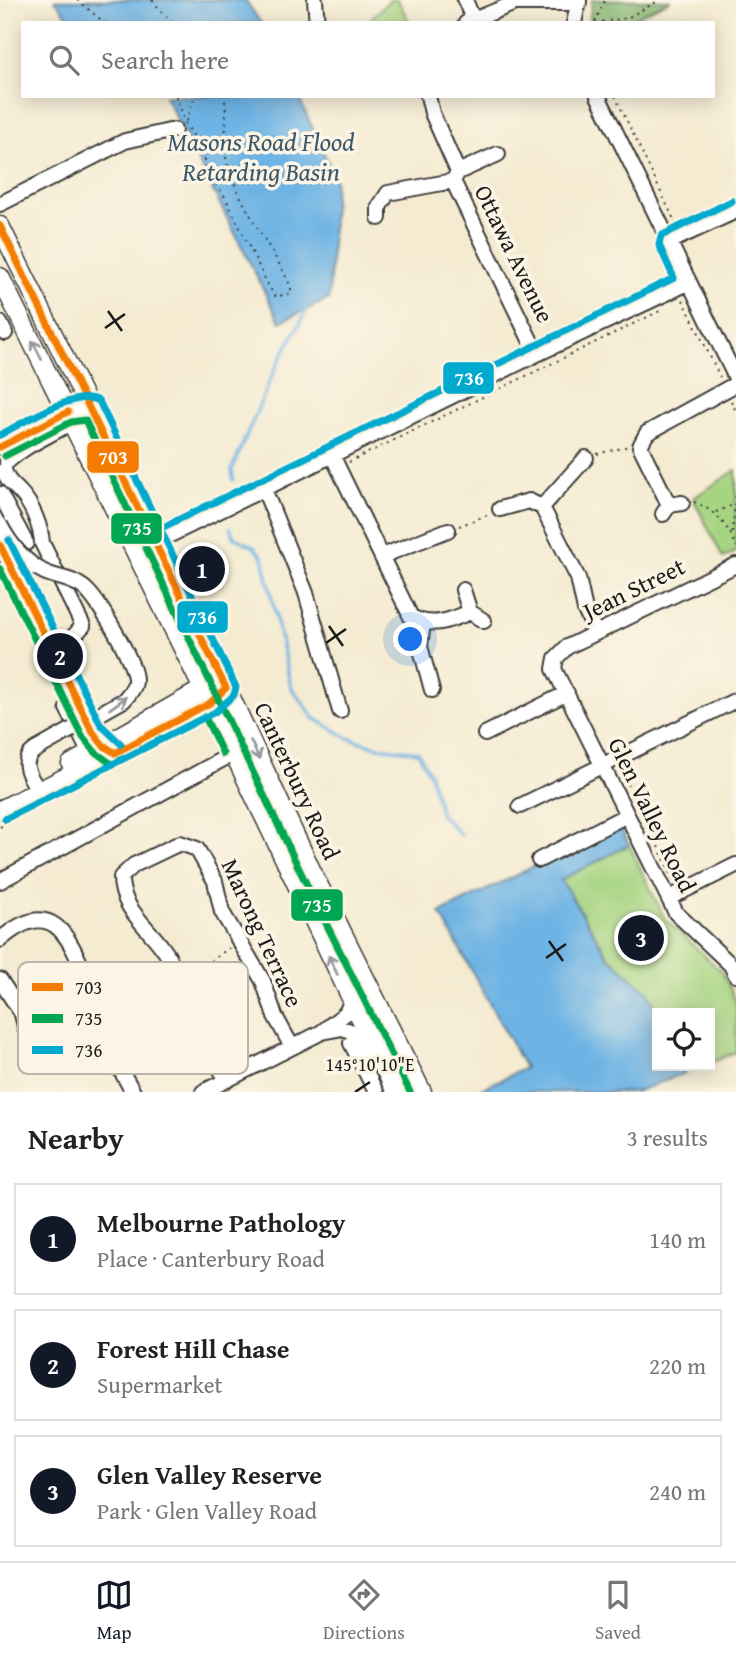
<!DOCTYPE html>
<html lang="en">
<head>
<meta charset="utf-8">
<style>
	:root { --surface:#fff; --page:#f6f6f6; --text:#222; --muted:#767676; --line:#e0e0e0; --accent:#111827 }
	body { margin:0; font-family:"Gentium Book Plus",serif; background:var(--page); color:var(--text) }
	.controls { position:absolute; right:21px; bottom:21px; display:grid; overflow:hidden; border-radius:0px; box-shadow:0 4px 18px #0003 }
	.controls button { width:63px; height:63px; display:grid; place-items:center; padding:0; border:0; border-bottom:2px solid var(--line); background:var(--surface); color:var(--text); font:35px sans-serif }
	.you { position:absolute; left:411px; top:640px; width:24px; height:24px; margin:-18px; border:5px solid #fff; border-radius:50%; background:#1a73e8; box-shadow:0 0 0 10px #1a73e833 }
	.badge { display:grid; place-items:center; width:46px; height:46px; border-radius:50%; background:var(--accent); color:#fff; font-size:23px; font-weight:700 }
	.pin { position:absolute; translate:-50% -50%; border:4px solid #fff; box-shadow:0 2px 7px #0006 }
	.list { margin:0; padding:0; list-style:none }
	h2 { display:flex; justify-content:space-between; align-items:center; height:91px; margin:0; padding:0 28px; font-size:30px }
	h2 small { font-size:23px; font-weight:400; color:var(--muted) }
	.list li { display:grid; grid-template-columns:46px 1fr auto; gap:21px; align-items:center; box-sizing:border-box; height:112px; margin:0 14px 14px; padding:0 14px; border:2px solid var(--line); border-radius:0px }
	.list b { display:block; font-size:26px; white-space:nowrap }
	.list p { margin:0; font-size:23px; white-space:nowrap; color:var(--muted) }
	.list em { font-size:23px; font-style:normal; color:var(--muted) }
	.icon { flex:none; width:38px; height:38px; fill:none; stroke:currentColor; stroke-width:2; stroke-linecap:round; stroke-linejoin:round }
	.map { position:relative; flex:none; width:736px; height:1092px; overflow:hidden }
	.search { position:absolute; background:var(--surface); box-shadow:0 4px 18px #0003; left:21px; right:21px; top:21px; height:77px; display:flex; align-items:center; gap:18px; box-sizing:border-box; padding:0 24px; border-radius:0px; color:var(--muted); font-size:26px }
	.sheet { height:469px; background:var(--surface) }
	nav { display:flex; justify-content:space-around; align-items:center; box-sizing:border-box; height:98px; border-top:2px solid var(--line); background:var(--surface); font-size:19px; color:var(--muted) }
	nav a { display:grid; justify-items:center; gap:4px }
	nav .on { color:var(--accent) }
	.map>svg:first-child { display:block }
	.green { fill:#a6d481; stroke:#61784e; stroke-width:2 }
	.forest { fill:#84b66f; stroke:#506946; stroke-width:2 }
	.water { fill:#6db3e4; stroke:#446880; stroke-width:2 }
	.lines { fill:none; stroke-linecap:round; stroke-linejoin:round }
	.stream { stroke:#6db3e4; stroke-width:3.5 }
	.minor-casing { stroke:#3c3b37; stroke-width:18 }
	.major-casing { stroke:#3c3b37; stroke-width:21 }
	.path { stroke:#3c3b37; stroke-width:2; stroke-dasharray:2 5; stroke-linecap:butt }
	.minor { stroke:#fff; stroke-width:14 }
	.major { stroke:#fff; stroke-width:18 }
	.minor-bridge-casing { stroke:#3c3b37; stroke-width:18; stroke-linecap:butt }
	.minor-bridge { stroke:#fff; stroke-width:14 }
	.bus-1-casing { stroke:#fcf5e5; stroke-width:12 }
	.bus-2-casing { stroke:#fcf5e5; stroke-width:12 }
	.bus-3-casing { stroke:#fcf5e5; stroke-width:12 }
	.bus-1 { stroke:#f47d01; stroke-width:7 }
	.bus-2 { stroke:#00a651; stroke-width:7 }
	.bus-3 { stroke:#00a9ce; stroke-width:7 }
	.oneway { stroke:#999 }
	.ticks { fill:none; stroke:#1c1c1c; stroke-width:2.5 }
	.labels { text-anchor:middle; stroke-width:7; stroke-linejoin:round; paint-order:stroke }
	.street-label { font-size:24px; fill:#1c1c1c; stroke:#fcf5e5 }
	.water-label { font-size:26px; font-style:italic; fill:#3c586c; stroke:#fcf5e5 }
	.key { fill:#fcf5e5; stroke:#b9b4a9; stroke-width:2 }
	.key-label { font-size:19px; fill:#1c1c1c }
	.ticks-label { font-size:18px; text-anchor:middle; fill:#1c1c1c; stroke:#fcf5e5; stroke-width:7; stroke-linejoin:round; paint-order:stroke }
	.line-badge { stroke:#fcf5e5; stroke-width:2.5 }
	.badge-label { font-size:19px; text-anchor:middle; font-weight:bold; fill:#fff }
</style>
</head>
<body>
<div class="map">
<svg width="736" height="1092" viewBox="0 0 736 1092">
	<rect width="100%" height="100%" fill="#fcf5e5"/>
	<filter id="ink" filterUnits="userSpaceOnUse"><feTurbulence type="fractalNoise" baseFrequency=".0143" numOctaves="2"/><feDisplacementMap in="SourceGraphic" scale="14" xChannelSelector="R" yChannelSelector="G"/><feConvolveMatrix kernelMatrix="1 2 1 2 8 2 1 2 1" color-interpolation-filters="sRGB"/></filter>
	<filter id="wash" filterUnits="userSpaceOnUse"><feTurbulence type="fractalNoise" baseFrequency=".00686" numOctaves="4" result="noise"/><feDisplacementMap in="SourceGraphic" scale="28" xChannelSelector="R" yChannelSelector="G"/><feGaussianBlur stdDeviation="1.57" result="paint"/><feColorMatrix in="noise" values="0 0 0 0 0 0 0 0 0 0 0 0 0 0 0 0 0 1.4 0 .05"/><feComposite in="paint" operator="in"/></filter>
	<g filter="url(#wash)">
		<rect width="100%" height="100%" fill="#f4ebd1"/>
		<path class="green" d="M390,0H398L410,23H366Z
			M736,470V552L723,558L693,498Z
			M629,845L665,919L722,972L736,1002V1052L710,1063V1013H658L648,992L609,957L560,879Z"/>
		<path class="forest" d="M592,0H671L624,23H589Z"/>
		<path class="water" d="M55,0H245L261,23H73Z
			M165,96H298L335,178L329,299L280,322Z
			M619,824L629,845L561,880L609,957L648,992L658,1013L657,1066H682L685,1073L635,1092H475L525,1068L440,913Z"/>
		<g class="lines">
			<path class="stream" d="M233,480L232,469L276,367L306,312L304,307
				M230,528L234,537L254,547L263,557L291,687L314,718L348,738L378,747L418,752L430,774L441,815L461,835"/>
		</g>
	</g>
	<g filter="url(#ink)">
		<g class="lines">
			<g class="minor-casing">
				<path id="minor" d="M315,0L317,23
					M465,0L473,19
					M466,23L515,3H579
					M574,23L579,0
					M428,96L432,113L458,172L453,181L537,354
					M598,96L736,378
					M458,172L498,154
					M0,204L125,141L174,130
					M379,218V207L388,193L453,181
					M669,242L736,211
					M0,323L5,333
					M0,447L68,412L76,410
					M332,455L411,617C432,628 449,621 470,612
					M7,462C32,439 65,431 91,408
					M4,470C7,482 13,484 20,492C32,504 41,527 42,543L83,626L71,639L52,648
					M264,489L306,593L340,711
					M0,494L26,543
					M669,505L640,446L647,433L736,384
					M542,507L578,578L585,610L596,633
					M500,509L529,501L542,507L586,458
					M663,514L669,505L682,503
					M156,542L537,354L688,283
					M0,545L92,731L103,745
					M382,556L448,530
					M736,565L567,647L556,658L554,669L676,913L731,965L736,975
					M463,590L470,612L484,621
					M423,623L420,646L432,690
					M67,708L89,752
					M485,734L567,693
					M37,749C19,759 28,775 38,789
					M520,806L736,700
					M539,860L627,815
					M0,881L234,753
					M669,898L736,865
					M0,940C72,877 76,981 109,1020
					M0,980L22,1014L32,1055C57,1069 77,1044 105,1042
					M174,993C185,942 120,925 121,877L134,865L180,843L197,849L215,881L222,912L263,981L275,1016L292,1047
					M323,1031L346,1013L351,1002
					M351,1043L376,1092
					M133,1092L105,1042L109,1020L174,993L227,1080
					M203,1092L322,1032L342,1028L353,1032L378,1064"/>
			</g>
			<g class="major-casing">
				<path id="major" d="M0,226L218,670L312,872L422,1092
					M0,277L203,689L396,1092
					M71,764L203,689H212
					M0,810L115,753L218,695"/>
			</g>
			<path class="path" d="M77,0L105,23
				M152,0L172,23
				M595,22L605,0
				M595,23L627,18L660,0
				M176,96L185,123L204,152L206,169L225,197L269,287L276,297L291,293V287C272,246 242,210 228,166C222,150 229,118 224,96
				M615,96L677,226
				M186,121L195,96
				M677,224L719,204
				M683,300L720,377
				M731,401L736,411
				M597,454L629,446
				M349,462L662,310
				M694,502C715,510 729,526 736,547
				M716,512L733,505
				M459,526L490,514
				M732,533L736,493
				M621,771L674,879
				M0,827L6,823
				M188,977L229,948"/>
			<use href="#minor" class="minor"/>
			<use href="#major" class="major"/>
			<g class="minor-bridge-casing">
				<path id="minor-bridge" d="M0,525C10,544 24,562 44,572C56,578 72,578 84,588C98,599 137,664 135,682C134,689 129,694 124,700L37,749"/>
			</g>
			<use href="#minor-bridge" class="minor-bridge"/>
			<g class="bus-1-casing">
				<path id="bus-1" d="M0,226L226,688
					M0,447L68,412
					M0,545L92,731L103,745L115,753
					M115,753L210,703L226,688"/>
			</g>
			<g class="bus-2-casing">
				<path id="bus-2" d="M5,456L71,422L85,420L303,877L410,1092
					M0,569L83,737L95,752L109,762
					M5,819L205,717L223,754"/>
			</g>
			<g class="bus-3-casing">
				<path id="bus-3" d="M0,435C21,424 77,388 99,401L236,687L234,695L215,712L5,819
					M151,533L674,278L659,245L661,236L732,201
					M9,540L101,725L121,744"/>
			</g>
			<use href="#bus-1" class="bus-1"/>
			<use href="#bus-2" class="bus-2"/>
			<use href="#bus-3" class="bus-3"/>
		</g>
		<defs><path id="oneway-shaft" d="M-6 0H5M1.5-3L5.5 0L1.5 3" fill="none" stroke-width="1.6" stroke-linecap="round" stroke-linejoin="round" transform="scale(1.75)"/></defs>
		<g class="oneway">
			<use href="#oneway-shaft" transform="translate(37 350) rotate(-116)"/>
			<use href="#oneway-shaft" transform="translate(118 703) rotate(-36)"/>
			<use href="#oneway-shaft" transform="translate(255 750) rotate(65)"/>
			<use href="#oneway-shaft" transform="translate(333 965) rotate(-115)"/>
		</g>
	</g>
	<path class="ticks" d="M108,311L122,331M105,328L125,314M329,626L343,646M326,643L346,629M549,941L563,961M546,958L566,944M355,1092L370,1082"/>
	<g class="labels">
		<g class="street-label">
			<text transform="translate(514 254) rotate(64)" y="8">Ottawa Avenue</text>
			<text transform="translate(634 589) rotate(-26)" y="8">Jean Street</text>
			<text transform="translate(297 781) rotate(65)" y="8">Canterbury Road</text>
			<text transform="translate(652 815) rotate(64)" y="8">Glen Valley Road</text>
			<text transform="translate(262 933) rotate(65)" y="8">Marong Terrace</text>
		</g>
		<g class="water-label">
			<text x="261" y="151">Masons Road Flood<tspan x="261" dy="30">Retarding Basin</tspan></text>
		</g>
	</g>
	<rect x="18" y="962" width="230" height="112" rx="10" class="key"/>
	<rect x="32" y="983" width="31" height="8" fill="#f47d01"/>
	<rect x="32" y="1014" width="31" height="9" fill="#00a651"/>
	<rect x="32" y="1046" width="31" height="8" fill="#00a9ce"/>
	<g class="key-label">
		<text x="75" y="994">703</text>
		<text x="75" y="1025">735</text>
		<text x="75" y="1057">736</text>
	</g>
	<g class="ticks-label">
		<text x="370" y="1071">145°10'10"E</text>
	</g>
	<g class="line-badge">
		<rect x="442" y="361" width="53" height="34" rx="7" fill="#00a9ce"/>
		<rect x="86" y="440" width="54" height="34" rx="7" fill="#f47d01"/>
		<rect x="110" y="512" width="53" height="33" rx="7" fill="#00a651"/>
		<rect x="176" y="600" width="53" height="34" rx="7" fill="#00a9ce"/>
		<rect x="290" y="888" width="54" height="34" rx="7" fill="#00a651"/>
	</g>
	<g class="badge-label">
		<text x="469" y="385">736</text>
		<text x="113" y="464">703</text>
		<text x="137" y="535">735</text>
		<text x="202" y="624">736</text>
		<text x="317" y="912">735</text>
	</g>
</svg>
<div class="controls">
<button><svg class="icon" aria-label="locate" viewBox="0 0 24 24"><circle cx="12" cy="12" r="6"/><path d="M12 2v4M12 18v4M2 12h4M18 12h4"/></svg></button>
</div>
<div class="you"></div>
<div class="pin badge" style="left:202px;top:569px">1</div>
<div class="pin badge" style="left:60px;top:656px">2</div>
<div class="pin badge" style="left:641px;top:938px">3</div>
<div class="search"><svg class="icon" aria-label="search" viewBox="0 0 24 24"><circle cx="10" cy="10" r="6"/><path d="M15 15l6 6"/></svg>Search here</div>
</div>
<section class="sheet">
<h2>Nearby<small>3 results</small></h2>
<ul class="list">
<li><span class="badge">1</span><div><b>Melbourne Pathology</b><p>Place · Canterbury Road</p></div><em>140 m</em></li>
<li><span class="badge">2</span><div><b>Forest Hill Chase</b><p>Supermarket</p></div><em>220 m</em></li>
<li><span class="badge">3</span><div><b>Glen Valley Reserve</b><p>Park · Glen Valley Road</p></div><em>240 m</em></li>
</ul>
</section>
<nav>
<a class="on"><svg class="icon" aria-label="map" viewBox="0 0 24 24"><path d="M3 6l6-2 6 2 6-2v14l-6 2-6-2-6 2zM9 4v14M15 6v14"/></svg>Map</a>
<a><svg class="icon" aria-label="directions" viewBox="0 0 24 24"><path d="M12 3l9 9-9 9-9-9zM9 14v-3h6M13 9l2 2-2 2"/></svg>Directions</a>
<a><svg class="icon" aria-label="saved" viewBox="0 0 24 24"><path d="M7 4h10v16l-5-4-5 4z"/></svg>Saved</a>
</nav>
</body>
</html>
